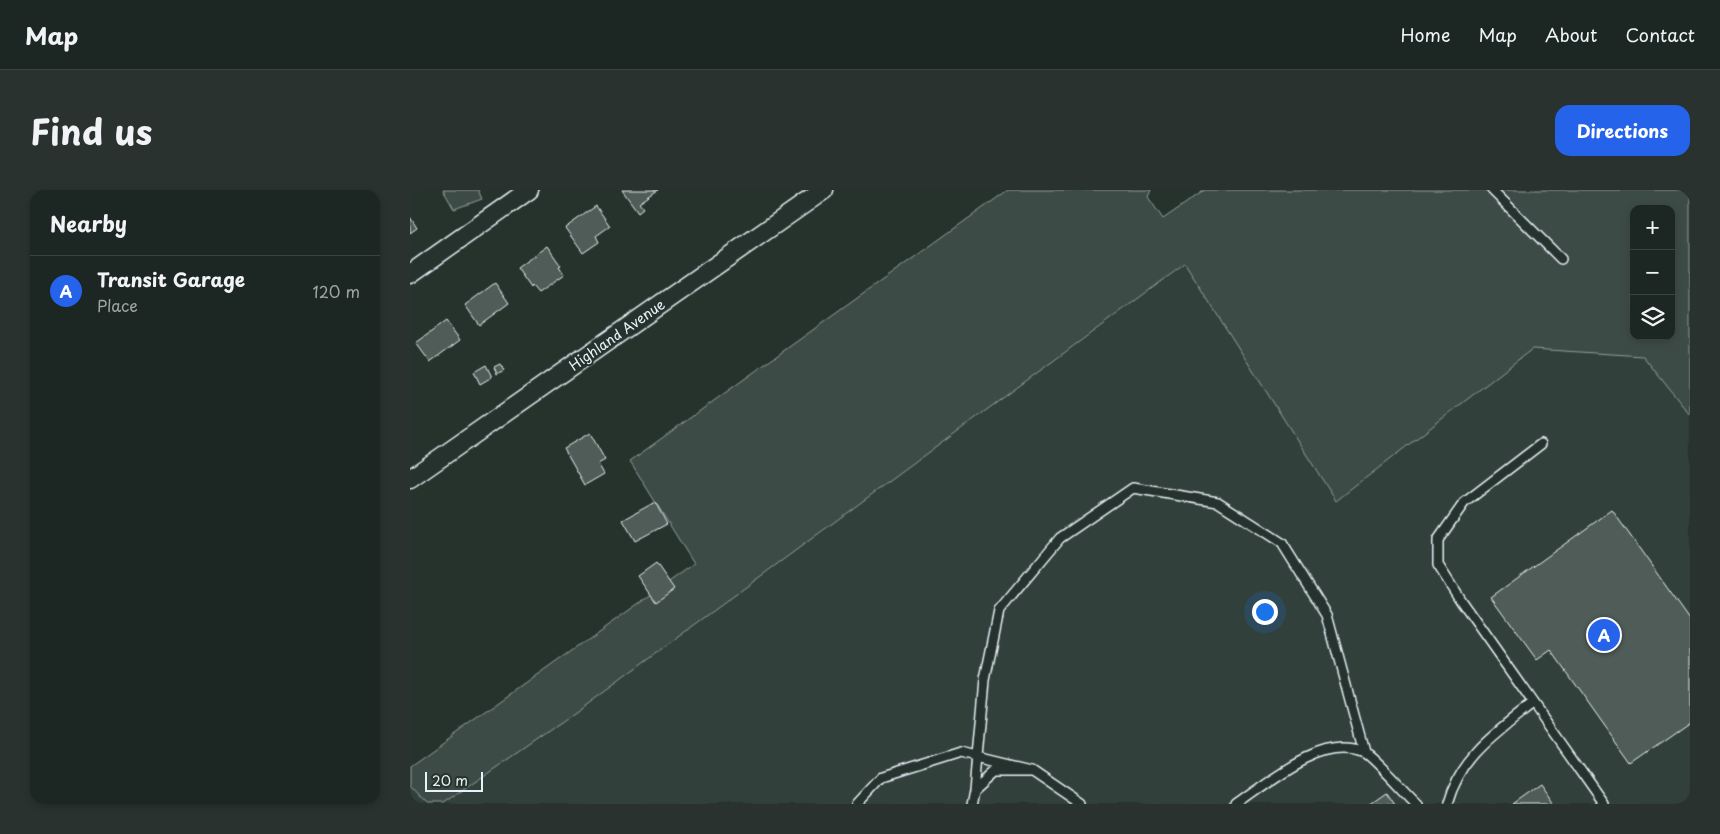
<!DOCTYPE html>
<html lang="en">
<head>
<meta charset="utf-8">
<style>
	:root { --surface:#1c2622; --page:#29322f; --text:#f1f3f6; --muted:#a0a5a5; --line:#3a4340; --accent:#2563eb }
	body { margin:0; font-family:"Playpen Sans",sans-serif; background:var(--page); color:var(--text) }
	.controls { position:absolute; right:15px; top:15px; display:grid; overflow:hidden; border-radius:10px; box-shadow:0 2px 8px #0003 }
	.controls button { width:45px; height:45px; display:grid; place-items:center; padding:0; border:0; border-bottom:1px solid var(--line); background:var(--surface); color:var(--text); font:25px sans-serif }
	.scale { position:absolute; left:15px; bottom:12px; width:58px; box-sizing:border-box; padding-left:5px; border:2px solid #e8f1f8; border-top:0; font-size:14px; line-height:18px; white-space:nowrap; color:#e8f1f8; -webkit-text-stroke:4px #26332d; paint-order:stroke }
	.you { position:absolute; left:854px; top:421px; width:18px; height:18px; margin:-12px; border:4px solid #fff; border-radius:50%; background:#1a73e8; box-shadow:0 0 0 8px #1a73e833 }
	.badge { display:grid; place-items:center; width:32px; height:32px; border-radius:50%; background:var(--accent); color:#fff; font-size:16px; font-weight:700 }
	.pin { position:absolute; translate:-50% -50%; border:2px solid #fff; box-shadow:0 1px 5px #0006 }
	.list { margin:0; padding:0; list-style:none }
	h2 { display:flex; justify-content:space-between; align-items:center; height:65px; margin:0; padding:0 20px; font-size:21px }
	h2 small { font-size:16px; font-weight:400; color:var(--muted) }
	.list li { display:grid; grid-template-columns:32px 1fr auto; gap:15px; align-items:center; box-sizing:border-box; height:70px; padding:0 20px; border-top:1px solid var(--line) }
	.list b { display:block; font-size:19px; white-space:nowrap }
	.list p { margin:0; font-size:16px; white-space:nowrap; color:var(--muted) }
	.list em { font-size:16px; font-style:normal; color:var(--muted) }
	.icon { flex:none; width:28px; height:28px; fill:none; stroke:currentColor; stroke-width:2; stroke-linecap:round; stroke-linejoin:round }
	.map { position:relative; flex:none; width:1280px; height:614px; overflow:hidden; border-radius:15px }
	header { display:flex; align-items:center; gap:30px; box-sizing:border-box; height:70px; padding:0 25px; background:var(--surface); border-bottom:1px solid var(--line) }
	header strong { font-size:24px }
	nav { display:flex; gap:28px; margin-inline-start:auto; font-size:18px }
	.intro { display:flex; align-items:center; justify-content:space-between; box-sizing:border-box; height:120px; padding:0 30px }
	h1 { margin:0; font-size:35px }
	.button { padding:12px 22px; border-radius:15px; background:var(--accent); color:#fff; font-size:18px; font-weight:700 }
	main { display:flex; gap:30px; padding:0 30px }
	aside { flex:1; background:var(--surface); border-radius:15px; box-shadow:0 2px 8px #0003 }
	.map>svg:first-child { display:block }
	.built { fill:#333f3a }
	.green { fill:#3e4b47; stroke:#939ea0; fill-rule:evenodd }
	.building { fill:#505c59; stroke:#e8f1f8 }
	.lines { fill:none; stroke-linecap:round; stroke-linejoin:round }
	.lane-casing { stroke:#e8f1f8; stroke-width:12 }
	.street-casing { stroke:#e8f1f8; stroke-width:21 }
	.lane { stroke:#26332d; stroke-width:9 }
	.street { stroke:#26332d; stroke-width:18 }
	.labels { text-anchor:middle; stroke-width:4; stroke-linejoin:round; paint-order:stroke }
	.street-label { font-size:14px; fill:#e8f1f8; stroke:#26332d }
</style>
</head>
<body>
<header>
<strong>Map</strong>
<nav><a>Home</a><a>Map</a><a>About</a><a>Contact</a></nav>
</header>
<div class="intro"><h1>Find us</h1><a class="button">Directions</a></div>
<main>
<aside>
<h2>Nearby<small></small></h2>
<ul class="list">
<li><span class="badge">A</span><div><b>Transit Garage</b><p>Place</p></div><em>120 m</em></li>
</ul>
</aside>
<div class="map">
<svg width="1280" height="614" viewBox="0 0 1280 614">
	<rect width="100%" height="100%" fill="#26332d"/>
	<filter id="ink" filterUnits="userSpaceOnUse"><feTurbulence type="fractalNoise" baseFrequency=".02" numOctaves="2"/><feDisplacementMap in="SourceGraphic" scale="10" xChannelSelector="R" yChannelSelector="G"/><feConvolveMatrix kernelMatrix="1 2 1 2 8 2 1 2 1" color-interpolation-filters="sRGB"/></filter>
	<g filter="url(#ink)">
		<path class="built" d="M776,74L926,311L1122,159L1233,166L1280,225V614H0V576L166,522Z"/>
		<path class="green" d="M33,0H68L72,9L44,19Z
			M598,0H741L738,7L753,29L795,0H1280V225L1233,166L1122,159L926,311L775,74L166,522L33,614H17L0,596V576L284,374L220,271ZM1224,19H1261V146H1224Z"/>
		<path class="building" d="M212,0H248L229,13L233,18L228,22Z
			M186,16L200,36L186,46L189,52L173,63L155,38Z
			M0,27L7,38L0,43Z
			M137,56L151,76L149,77L154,85L128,103L122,96L121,98L107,78Z
			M85,93L99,113L69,135L55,115Z
			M36,131L50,150L20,172L6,153Z
			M90,174L94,180L87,184L84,177Z
			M76,175L82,187L70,194L64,182Z
			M180,243L195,270L188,274L194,284L175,295L154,258Z
			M245,312L257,334L225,351L213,330Z
			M1202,320L1280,430V532L1221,573L1141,460L1127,470L1081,407Z
			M246,373L264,399L246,412L228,386Z
			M1130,594L1144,614H1102Z
			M977,602L985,614H960Z"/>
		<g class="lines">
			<g class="lane-casing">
				<path id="lane" d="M1082,0L1151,69
					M1131,254L1054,313L1028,350V375L1051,411L1194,614
					M565,599L575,490L589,421L650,348L723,298L808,312L872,353L917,425L954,562
					M447,614L471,588L551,563L622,580
					M562,614L565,599L586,580H622L672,614
					M826,614C858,592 913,544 953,562C962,566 996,605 1006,614
					M1037,614C1051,565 1085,543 1123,513"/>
			</g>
			<g class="street-casing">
				<path id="street" d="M0,84L119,0
					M0,289L414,0"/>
			</g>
			<use href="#lane" class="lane"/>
			<use href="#street" class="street"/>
		</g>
	</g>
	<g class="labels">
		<g class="street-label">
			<text transform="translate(207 145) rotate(-35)" y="5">Highland Avenue</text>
		</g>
	</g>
</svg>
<div class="controls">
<button>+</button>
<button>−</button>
<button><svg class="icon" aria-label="layers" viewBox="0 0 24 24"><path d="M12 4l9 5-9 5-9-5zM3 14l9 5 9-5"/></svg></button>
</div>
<div class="scale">20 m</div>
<div class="you"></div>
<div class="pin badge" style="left:1194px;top:445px">A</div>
</div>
</main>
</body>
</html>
